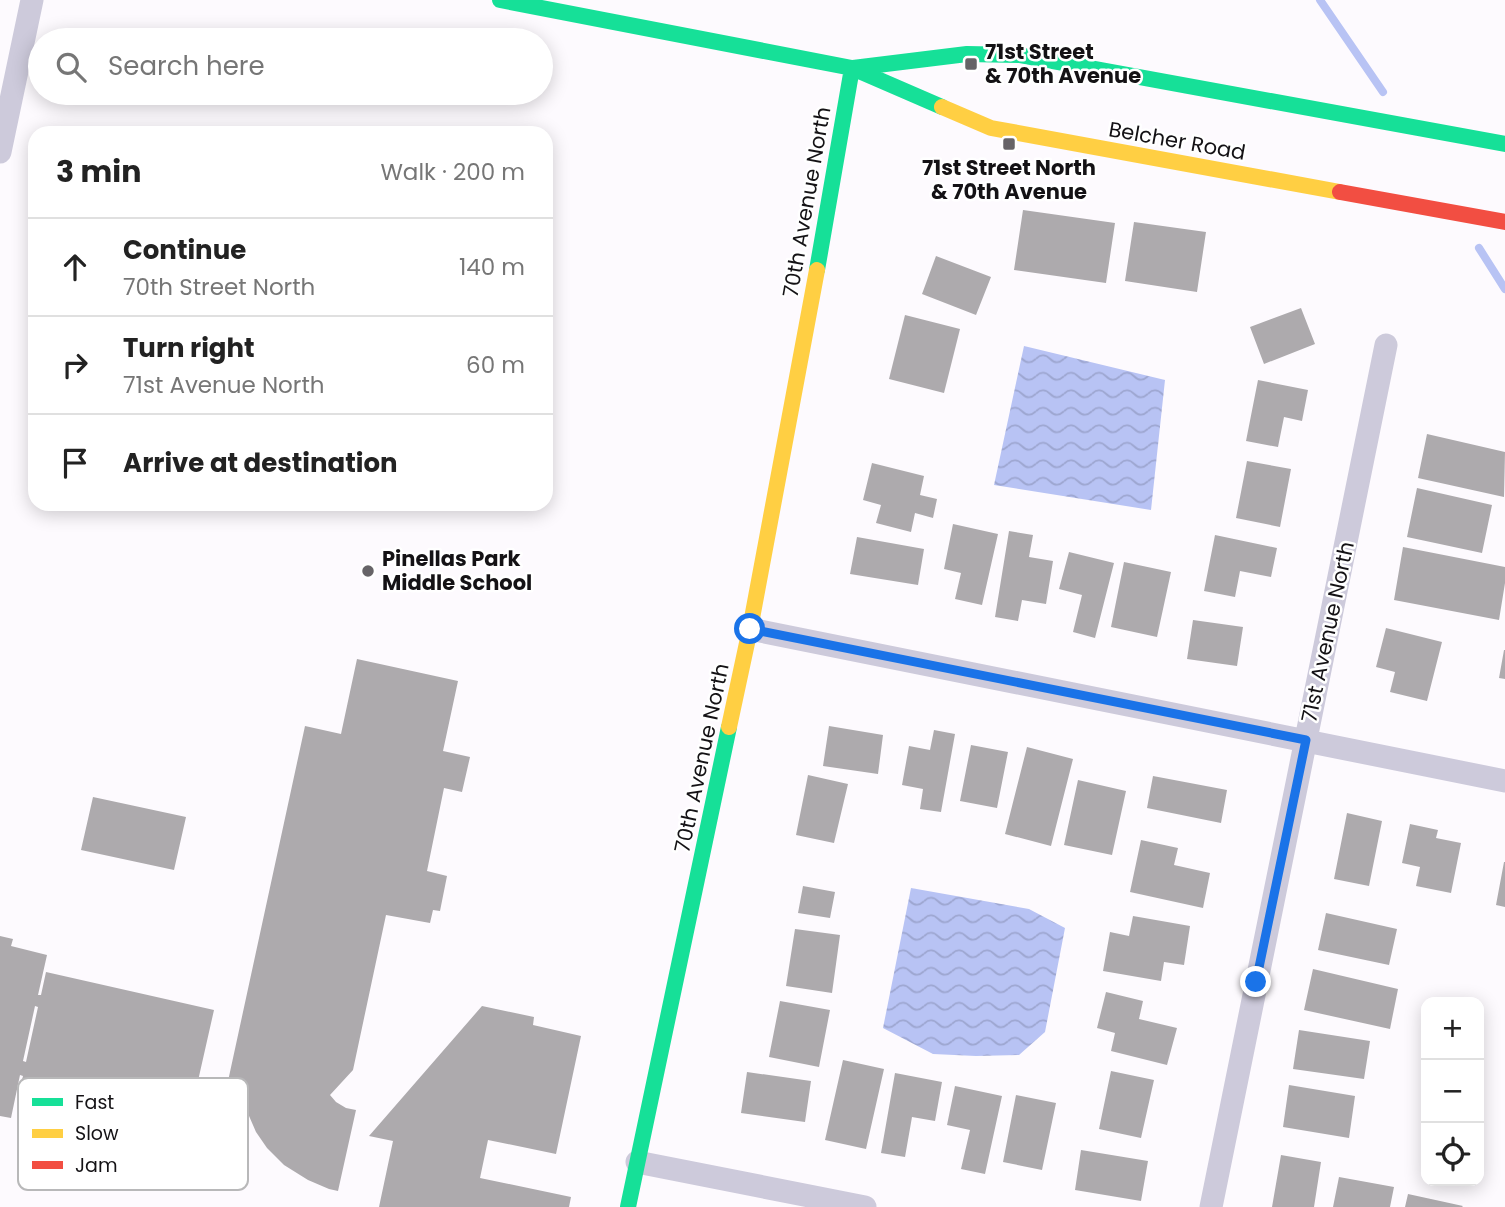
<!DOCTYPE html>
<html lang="en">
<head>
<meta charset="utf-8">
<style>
	:root { --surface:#fff; --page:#f6f6f6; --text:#222; --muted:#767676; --line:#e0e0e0 }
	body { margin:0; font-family:Poppins,sans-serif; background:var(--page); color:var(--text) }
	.controls { position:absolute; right:21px; bottom:21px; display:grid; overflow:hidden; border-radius:14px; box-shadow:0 4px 18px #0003 }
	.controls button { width:63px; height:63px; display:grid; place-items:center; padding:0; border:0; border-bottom:2px solid var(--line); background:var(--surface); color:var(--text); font:35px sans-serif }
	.stop { position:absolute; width:21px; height:21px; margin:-16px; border:5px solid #1a73e8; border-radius:50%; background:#fff }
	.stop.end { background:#1a73e8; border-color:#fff; box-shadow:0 2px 7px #0008 }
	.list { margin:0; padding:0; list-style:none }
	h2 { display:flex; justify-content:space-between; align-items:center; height:91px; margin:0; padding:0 28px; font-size:30px }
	h2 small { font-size:23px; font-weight:400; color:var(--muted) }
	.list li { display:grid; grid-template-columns:46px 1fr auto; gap:21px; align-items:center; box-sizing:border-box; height:98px; padding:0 28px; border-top:2px solid var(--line) }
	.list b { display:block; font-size:26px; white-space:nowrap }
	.list p { margin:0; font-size:23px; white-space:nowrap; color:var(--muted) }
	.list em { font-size:23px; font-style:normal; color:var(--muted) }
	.icon { flex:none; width:38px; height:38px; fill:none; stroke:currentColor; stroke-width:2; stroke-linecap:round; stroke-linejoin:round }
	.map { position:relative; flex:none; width:1505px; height:1207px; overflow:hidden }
	.search { position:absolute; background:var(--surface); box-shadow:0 4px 18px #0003; left:28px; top:28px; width:525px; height:77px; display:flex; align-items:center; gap:18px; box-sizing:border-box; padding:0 24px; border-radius:38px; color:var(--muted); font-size:26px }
	.panel { position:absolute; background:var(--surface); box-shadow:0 4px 18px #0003; left:28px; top:126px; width:525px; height:385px; border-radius:21px }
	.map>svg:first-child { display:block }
	.water { fill:url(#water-waves) }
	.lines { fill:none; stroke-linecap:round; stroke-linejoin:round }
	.stream { stroke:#b8c3f4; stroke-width:8 }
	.building { fill:#adaaad; fill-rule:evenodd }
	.street { stroke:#cdcadb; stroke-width:23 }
	.fast { stroke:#16e098; stroke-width:16 }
	.slow { stroke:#ffcf43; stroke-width:16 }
	.jam { stroke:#f24e42; stroke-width:16 }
	.route { stroke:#1a73e8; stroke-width:9 }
	.poi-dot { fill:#666367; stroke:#fff; stroke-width:2.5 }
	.labels { text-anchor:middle; stroke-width:5; stroke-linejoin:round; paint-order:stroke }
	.poi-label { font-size:21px; font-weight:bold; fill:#141215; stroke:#fff; text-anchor:start }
	.street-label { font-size:21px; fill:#141215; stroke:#fff }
	.key { fill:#fff; stroke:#b8b8b9; stroke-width:2 }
	.key-label { font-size:19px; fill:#141215 }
</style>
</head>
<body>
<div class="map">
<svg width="1505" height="1207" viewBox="0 0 1505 1207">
	<defs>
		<pattern id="water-waves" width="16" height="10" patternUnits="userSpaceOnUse" patternTransform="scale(1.75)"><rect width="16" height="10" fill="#b8c3f4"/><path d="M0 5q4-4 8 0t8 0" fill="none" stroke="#9da6d0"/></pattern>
	</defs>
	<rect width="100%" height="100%" fill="#fdfafe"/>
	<path class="water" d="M1024,346L1165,380L1151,510L994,485Z
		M911,888L1029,909L1065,928L1045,1032L1019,1055L976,1056L933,1054L883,1028Z"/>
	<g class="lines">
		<path class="stream" d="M1320,0L1383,92
			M1479,248L1505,289"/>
	</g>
	<path class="building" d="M1023,210L1115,223L1106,283L1014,270Z
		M1134,222L1206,232L1197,292L1125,281Z
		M936,256L991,277L976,315L922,294Z
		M1301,308L1315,344L1264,364L1250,327Z
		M905,315L960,329L944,393L889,379Z
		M1258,380L1308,390L1302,421L1284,417L1278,447L1246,441Z
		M1427,434L1505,452L1504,497L1418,478Z
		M1247,461L1291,469L1280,527L1236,518Z
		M872,463L924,476L920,495L937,499L933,518L915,513L911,532L876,523L881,505L863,500Z
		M1417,488L1492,505L1482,553L1407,537Z
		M953,524L998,534L982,605L955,599L961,573L944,569Z
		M1009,531L1033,535L1029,557L1053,561L1046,604L1022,600L1018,621L995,617Z
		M1215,535L1277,548L1271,577L1240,571L1235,597L1204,591Z
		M857,537L924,549L918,585L850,574Z
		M1403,547L1505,567V583L1499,620L1394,600Z
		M1069,552L1114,563L1095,638L1073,632L1082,595L1059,589Z
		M1124,562L1171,572L1157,637L1111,627Z
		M1193,620L1243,627L1237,666L1187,659Z
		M1386,628L1442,642L1427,701L1390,692L1395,672L1376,667Z
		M1504,650H1505V679L1499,678Z
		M357,659L458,681L443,751L470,757L462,792L444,788L427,871L447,876L440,911L433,910L430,923L386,915L353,1070L330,1095L336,1102L346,1108L356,1110L338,1191L329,1189L308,1180L284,1165L267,1148L256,1132L246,1109L243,1099L225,1095L305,726L341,734Z
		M829,726L883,735L878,774L823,766Z
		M934,730L955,734L941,812L920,809L923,789L902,785L909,746L930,750Z
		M971,745L1008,752L997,808L960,801Z
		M1027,747L1073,759L1051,846L1005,834Z
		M808,775L848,784L834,843L796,835Z
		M1153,776L1227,790L1221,823L1147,808Z
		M1078,780L1126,791L1112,855L1064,845Z
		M93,797L186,817L174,870L81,850Z
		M1347,813L1382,821L1369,886L1334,879Z
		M1410,824L1438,830L1436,838L1461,843L1451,893L1416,886L1420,867L1402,863Z
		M1141,840L1178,848L1174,865L1210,873L1203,908L1130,892Z
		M1504,862H1505V907L1496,905Z
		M803,886L835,892L830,918L798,913Z
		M1326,913L1397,929L1389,965L1318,950Z
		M1133,916L1190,926L1184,965L1164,962L1161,981L1103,971L1110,932L1129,936Z
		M795,929L840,935L832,993L786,986Z
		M0,936L13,939L11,946L47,955L38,995H41L46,972L214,1010L186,1134L18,1096L23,1076L20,1075L11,1118L0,1116ZM35,1006L38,1007L26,1062L23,1061Z
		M1313,969L1398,989L1390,1029L1304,1010Z
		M1106,992L1143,1001L1139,1019L1177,1028L1167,1065L1111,1051L1115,1033L1097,1028Z
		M780,1001L830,1010L819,1067L769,1057Z
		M482,1006L534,1017L533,1025L581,1036L556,1154L488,1140L480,1178L571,1197L569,1207H379L393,1141L369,1136Z
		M1299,1030L1370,1041L1364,1079L1293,1069Z
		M843,1060L884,1069L866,1149L825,1140Z
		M1111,1071L1154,1080L1141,1138L1099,1129Z
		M747,1072L811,1081L805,1122L741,1113Z
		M895,1073L942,1082L935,1121L912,1117L905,1157L881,1153Z
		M1289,1085L1355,1096L1349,1138L1283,1127Z
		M955,1086L1002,1096L985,1174L961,1169L970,1130L947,1125Z
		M1016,1095L1056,1103L1042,1170L1003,1162Z
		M1081,1150L1148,1161L1141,1201L1075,1190Z
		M1281,1155L1321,1162L1314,1207H1272Z
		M1339,1177L1394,1187L1390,1207H1333Z
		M1408,1194L1463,1206L1462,1207H1405Z"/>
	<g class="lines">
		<path class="street" d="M0,152L32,0
			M750,629L1505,781
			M637,1162L865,1207
			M1211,1207L1386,345"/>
		<path class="fast" d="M500,0L852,68L942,107
			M853,68L967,54L1019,55L1505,144
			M817,270L852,68
			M628,1207L729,727"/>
		<path class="slow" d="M942,107L991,128L1340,192
			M729,727L750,629L817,270"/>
		<path class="jam" d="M1340,192L1505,222"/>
	</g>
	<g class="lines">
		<path class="route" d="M750,629L1306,740L1256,982"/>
	</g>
	<g class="poi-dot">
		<rect x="964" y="57" width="14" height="14" rx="3.5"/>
		<rect x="1002" y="137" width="14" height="14" rx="3.5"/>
		<circle cx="368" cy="571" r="7"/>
	</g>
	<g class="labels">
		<g class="poi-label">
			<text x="985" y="59">71st Street<tspan x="985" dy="24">&amp; 70th Avenue</tspan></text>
			<text x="1009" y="175" text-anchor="middle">71st Street North<tspan x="1009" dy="24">&amp; 70th Avenue</tspan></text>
			<text x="382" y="566">Pinellas Park<tspan x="382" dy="24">Middle School</tspan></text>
		</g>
		<g class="street-label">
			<text transform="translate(1177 141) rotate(10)" y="7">Belcher Road</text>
			<text transform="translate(807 202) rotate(-80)" y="7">70th Avenue North</text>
			<text transform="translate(1328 632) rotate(-78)" y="7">71st Avenue North</text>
			<text transform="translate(702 758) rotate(-78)" y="7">70th Avenue North</text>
		</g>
	</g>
	<rect x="18" y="1078" width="230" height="112" rx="10" class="key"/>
	<rect x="32" y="1098" width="31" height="8" fill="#16e098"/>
	<rect x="32" y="1129" width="31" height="9" fill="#ffcf43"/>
	<rect x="32" y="1161" width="31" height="8" fill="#f24e42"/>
	<g class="key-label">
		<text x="75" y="1109">Fast</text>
		<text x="75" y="1140">Slow</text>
		<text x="75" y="1172">Jam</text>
	</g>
</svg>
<div class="controls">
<button>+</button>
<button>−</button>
<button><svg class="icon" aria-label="locate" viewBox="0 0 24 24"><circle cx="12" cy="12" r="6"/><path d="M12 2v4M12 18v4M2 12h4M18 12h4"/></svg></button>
</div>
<div class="stop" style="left:750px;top:629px"></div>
<div class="stop end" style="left:1256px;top:982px"></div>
<div class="search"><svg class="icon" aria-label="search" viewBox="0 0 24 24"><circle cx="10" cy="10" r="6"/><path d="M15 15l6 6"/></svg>Search here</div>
<section class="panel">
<h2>3 min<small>Walk · 200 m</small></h2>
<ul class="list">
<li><svg class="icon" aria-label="ahead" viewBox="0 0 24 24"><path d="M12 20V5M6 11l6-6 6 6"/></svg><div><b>Continue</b><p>70th Street North</p></div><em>140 m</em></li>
<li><svg class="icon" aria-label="right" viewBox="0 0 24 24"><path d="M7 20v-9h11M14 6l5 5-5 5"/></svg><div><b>Turn right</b><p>71st Avenue North</p></div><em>60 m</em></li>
<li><svg class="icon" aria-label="arrive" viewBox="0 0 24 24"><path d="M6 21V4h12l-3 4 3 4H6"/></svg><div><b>Arrive at destination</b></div></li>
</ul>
</section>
</div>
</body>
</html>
